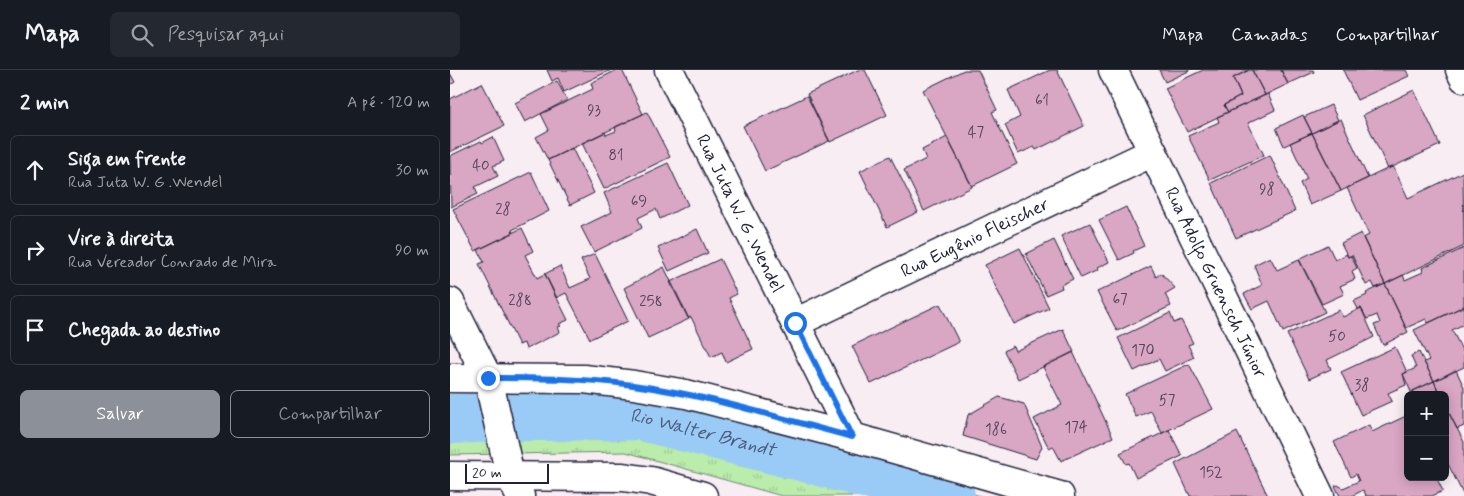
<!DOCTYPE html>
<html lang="pt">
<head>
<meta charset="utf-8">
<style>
	:root { --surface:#171b24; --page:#242831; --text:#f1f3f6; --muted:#9ea1a6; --line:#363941; --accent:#8c9099 }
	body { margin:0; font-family:Mynerve,sans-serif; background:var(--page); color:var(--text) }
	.controls { position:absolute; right:15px; bottom:15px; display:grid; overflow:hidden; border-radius:8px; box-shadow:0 2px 12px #0003 }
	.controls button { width:45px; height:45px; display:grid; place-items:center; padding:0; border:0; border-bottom:1px solid var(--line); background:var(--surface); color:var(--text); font:25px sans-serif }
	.scale { position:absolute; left:15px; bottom:12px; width:84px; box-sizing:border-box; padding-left:5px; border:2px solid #22223b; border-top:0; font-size:14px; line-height:18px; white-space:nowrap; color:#22223b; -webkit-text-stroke:4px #fff; paint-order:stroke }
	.stop { position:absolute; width:15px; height:15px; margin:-11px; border:4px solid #1a73e8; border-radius:50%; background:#fff }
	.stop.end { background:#1a73e8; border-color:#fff; box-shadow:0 1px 5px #0008 }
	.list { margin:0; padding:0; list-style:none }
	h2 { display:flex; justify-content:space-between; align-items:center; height:65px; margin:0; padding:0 20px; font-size:21px }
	h2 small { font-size:16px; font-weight:400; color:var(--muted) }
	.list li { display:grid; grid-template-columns:32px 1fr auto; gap:15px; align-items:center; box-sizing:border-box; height:70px; margin:0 10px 10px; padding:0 10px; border:1px solid var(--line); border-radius:8px }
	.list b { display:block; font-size:19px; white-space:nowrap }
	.list p { margin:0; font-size:16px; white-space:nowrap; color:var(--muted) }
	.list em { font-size:16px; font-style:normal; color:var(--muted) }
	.actions { display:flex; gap:10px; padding:15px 20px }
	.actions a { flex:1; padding:11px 0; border:1px solid var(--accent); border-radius:8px; text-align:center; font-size:18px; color:var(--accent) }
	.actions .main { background:var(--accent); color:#fff }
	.icon { flex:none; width:28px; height:28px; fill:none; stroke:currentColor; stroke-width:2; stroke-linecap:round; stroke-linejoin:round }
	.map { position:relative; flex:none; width:1014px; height:426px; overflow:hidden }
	header { display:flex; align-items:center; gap:30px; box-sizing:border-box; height:70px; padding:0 25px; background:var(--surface); border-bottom:1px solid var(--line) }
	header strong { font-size:24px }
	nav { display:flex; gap:28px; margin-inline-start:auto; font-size:18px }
	.search { width:350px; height:45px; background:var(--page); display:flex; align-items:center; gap:12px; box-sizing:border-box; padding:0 18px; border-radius:8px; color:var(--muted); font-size:19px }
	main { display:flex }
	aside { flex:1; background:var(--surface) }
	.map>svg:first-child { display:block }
	.grass { fill:url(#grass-tufts); stroke:#6e8773 }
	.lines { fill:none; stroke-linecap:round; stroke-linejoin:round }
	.river { stroke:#9acbf7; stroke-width:50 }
	.building { fill:#d9a6c3; stroke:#22223b }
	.minor-casing { stroke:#22223b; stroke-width:31 }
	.minor { stroke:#fff; stroke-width:28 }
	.route { stroke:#1a73e8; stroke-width:6 }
	.labels { text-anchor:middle; stroke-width:4.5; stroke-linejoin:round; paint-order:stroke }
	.number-label { font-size:15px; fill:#50435d }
	.street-label { font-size:18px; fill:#22223b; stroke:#fff }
	.water-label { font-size:19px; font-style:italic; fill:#4c5d7d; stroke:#fff }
</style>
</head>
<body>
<header>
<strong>Mapa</strong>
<div class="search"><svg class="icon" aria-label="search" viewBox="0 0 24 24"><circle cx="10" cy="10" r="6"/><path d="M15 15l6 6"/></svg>Pesquisar aqui</div>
<nav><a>Mapa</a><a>Camadas</a><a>Compartilhar</a></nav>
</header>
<main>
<aside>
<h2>2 min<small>A pé · 120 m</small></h2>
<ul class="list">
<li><svg class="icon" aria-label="ahead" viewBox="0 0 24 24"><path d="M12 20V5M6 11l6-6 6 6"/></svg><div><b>Siga em frente</b><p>Rua Juta W. G .Wendel</p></div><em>30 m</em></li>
<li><svg class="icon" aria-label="right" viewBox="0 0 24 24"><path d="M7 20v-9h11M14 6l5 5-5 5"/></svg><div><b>Vire à direita</b><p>Rua Vereador Conrado de Mira</p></div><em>90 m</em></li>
<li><svg class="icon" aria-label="arrive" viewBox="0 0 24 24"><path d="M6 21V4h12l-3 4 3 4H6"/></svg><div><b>Chegada ao destino</b></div></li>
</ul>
<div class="actions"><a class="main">Salvar</a><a>Compartilhar</a></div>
</aside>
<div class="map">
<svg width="1014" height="426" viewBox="0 0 1014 426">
	<defs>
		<pattern id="grass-tufts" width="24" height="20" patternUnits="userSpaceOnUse" patternTransform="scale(1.25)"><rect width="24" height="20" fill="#baecab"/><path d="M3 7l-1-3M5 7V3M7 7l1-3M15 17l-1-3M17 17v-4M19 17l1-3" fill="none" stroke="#a0ca94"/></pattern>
	</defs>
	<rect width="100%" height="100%" fill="#f7edf3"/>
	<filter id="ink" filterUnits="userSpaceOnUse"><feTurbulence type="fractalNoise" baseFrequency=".02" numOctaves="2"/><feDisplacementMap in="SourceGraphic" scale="10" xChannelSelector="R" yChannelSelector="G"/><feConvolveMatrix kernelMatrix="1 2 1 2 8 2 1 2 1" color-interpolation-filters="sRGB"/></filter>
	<g filter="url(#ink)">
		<path class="grass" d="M0,340H214L530,426H332L176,382L0,385Z"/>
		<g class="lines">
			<path class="river" id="s1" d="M0,349L77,346L189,345L359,388L500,426"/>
		</g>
		<path class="building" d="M97,0H161L114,22L108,8L102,11Z
			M167,0H172L193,44L98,90L86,67L99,60L91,44L143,19L141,13Z
			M408,0H415L437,45L380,72L357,24Z
			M514,0H528L547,40L542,42L567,94L522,116L473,20Z
			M600,0H607L634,56L586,80L584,77L568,84L555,55L570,47L558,20Z
			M709,0H739V1L715,12Z
			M753,0H799L783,8L791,26L774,35L778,42L737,62L715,18Z
			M799,0H802L815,25L778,42L774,35L791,26L783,8Z
			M802,0H831L838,14L815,25Z
			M831,0H863L864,2L838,14Z
			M893,0H956L959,6L907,30Z
			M0,3L5,12L0,15Z
			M107,11L117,30L75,52L65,33Z
			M32,13L54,56L0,82V29Z
			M964,20L990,75L938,99L913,45Z
			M818,24L825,40L798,53L814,85L760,110L738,66L769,52L767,47Z
			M357,26L379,71L315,101L293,56Z
			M881,35L888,50L862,63L854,47Z
			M197,42L220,87L154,119L132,73L155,62L156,65L166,61L165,57Z
			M853,45L862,63L834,76L826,58Z
			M891,49L918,108L891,121L862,63Z
			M862,63L891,121L860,135L850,113L857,109L840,73Z
			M43,67L54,91L43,96L48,106L25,117L28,124L1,137L0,86L31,71L32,73Z
			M497,67L522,117L474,141L454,100L476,89L472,80Z
			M122,78L144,123L120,135L98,90Z
			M820,85L845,141L786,168L761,113Z
			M440,86L468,142L437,157L410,101Z
			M218,93L238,135L210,149L206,139L188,148L192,158L144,182L131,157L162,142L154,123Z
			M943,96L958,128L1013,102L1014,176L935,214L913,168L919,165L897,118Z
			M81,102L99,141L62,160L63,163L25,181L3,139Z
			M676,137L694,176L683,181L684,183L669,190L649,150Z
			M640,153L659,192L647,198L648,200L631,208L611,166Z
			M72,158L83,181L75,185L87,208L95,204L118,250L109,254L111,256L108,257L110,262L76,279L74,273L69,275L29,194L34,192L28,180Z
			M247,159L258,183L219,201L208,178Z
			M911,163L935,214L925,218L922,212L916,215L902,185L898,187L891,173Z
			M604,170L623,209L611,215L612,218L596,225L576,184Z
			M878,175L885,190L897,184L898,187L901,186L907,198L902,201L905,209L890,216L894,224L872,234L849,189Z
			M570,178L599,238L564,254L535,195Z
			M1014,178V236L978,253L976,249L956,258L935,214L953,205L955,210L973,202L972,198Z
			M145,184L178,251L140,269L116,223L106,228L95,204L110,196L120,218L140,209L131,190Z
			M820,187L827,200L849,190L875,242L833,262L819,231L802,239L794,224L812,215L804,195Z
			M270,189L287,224L279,228L303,279L276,292L272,282L261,287L241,247L238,248L220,212Z
			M701,196L706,207L711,203L725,218L715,224L721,236L667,261L647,222Z
			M214,197L239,249L198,268L174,218Z
			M935,214L958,262L933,275L924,255L930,253L927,245L917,249L911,238L908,239L904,231L917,225L916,223Z
			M490,234L509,272L421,314L402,276Z
			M1014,236V254L1002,260L1013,282L1014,281V297L984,311L974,292L979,290L964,260Z
			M911,238L924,267L877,290L881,299L859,309L837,264L889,240L893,247Z
			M720,243L724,253L731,250L743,273L738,275L744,287L715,301L709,289L684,301L668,268Z
			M613,259L624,282L568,309L554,281L563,276L565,281Z
			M945,277L957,302L953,304L956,315L938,323L942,331L911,345L891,302Z
			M623,282L663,367L611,391L603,376L599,378L584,349L612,335L593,297Z
			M969,282L984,311L961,322L953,304L966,298L961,286Z
			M739,294L763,339L712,363L701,341L686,347L675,324Z
			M1006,300L1014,317V356L1007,359L995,335V325H990L984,311Z
			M984,311L990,325H964L963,321Z
			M549,327L574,334L592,377L586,389L513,366L518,345Z
			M995,335L1014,372V426L995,388Z
			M956,346L958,350V407H986L993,421L982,426H915L916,425L913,420L902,426H890L885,416L888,415L893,418L909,411L906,404L901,407L884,372L919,355L922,362Z
			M719,360L732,386L686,408L679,393L676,394L670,383Z
			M787,362L818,426H740L725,394Z"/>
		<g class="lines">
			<g class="minor-casing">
				<g id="minor">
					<path id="s2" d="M219,0L402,367"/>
					<path id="s3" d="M663,0L870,426"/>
					<path d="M1010,0L1014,8"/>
					<path d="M0,232L38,308L60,405L70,426"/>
					<path id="s4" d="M345,253L703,82"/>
					<path d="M0,308L134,309L184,315L236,324L402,367L610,426"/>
					<path d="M0,406L173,407L201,411L253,426"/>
				</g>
			</g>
			<use href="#minor" class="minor"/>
		</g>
	</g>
	<g class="lines" filter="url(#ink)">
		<path class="route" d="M38,308C86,308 134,308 183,315C257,325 329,348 402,367L345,253"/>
	</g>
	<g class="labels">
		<g class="number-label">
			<text x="592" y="35">61</text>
			<text x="144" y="45">93</text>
			<text x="526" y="67">47</text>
			<text x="166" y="90">81</text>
			<text x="31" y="100">40</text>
			<text x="817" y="124">98</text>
			<text x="189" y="136">69</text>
			<text x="53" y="144">28</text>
			<text x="670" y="234">67</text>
			<text x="70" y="235">288</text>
			<text x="201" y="236">258</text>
			<text x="887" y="271">50</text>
			<text x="693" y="285">170</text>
			<text x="912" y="320">38</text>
			<text x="717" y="335">57</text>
			<text x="626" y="362">174</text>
			<text x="546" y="364">186</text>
			<text x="761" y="407">152</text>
		</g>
		<g class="street-label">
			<text dy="6" stroke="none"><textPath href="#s2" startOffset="160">Rua Juta W. G .Wendel</textPath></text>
			<text dy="6" stroke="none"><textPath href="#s4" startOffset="199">Rua Eugênio Fleischer</textPath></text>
			<text dy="6" stroke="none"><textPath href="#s3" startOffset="236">Rua Adolfo Gruensch Júnior</textPath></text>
		</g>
		<g class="water-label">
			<text dy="7" stroke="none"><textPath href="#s1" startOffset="255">Rio Walter Brandt</textPath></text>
		</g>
	</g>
</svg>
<div class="controls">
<button>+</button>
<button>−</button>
</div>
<div class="scale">20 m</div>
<div class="stop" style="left:345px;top:253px"></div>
<div class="stop end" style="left:38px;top:308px"></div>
</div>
</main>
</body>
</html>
